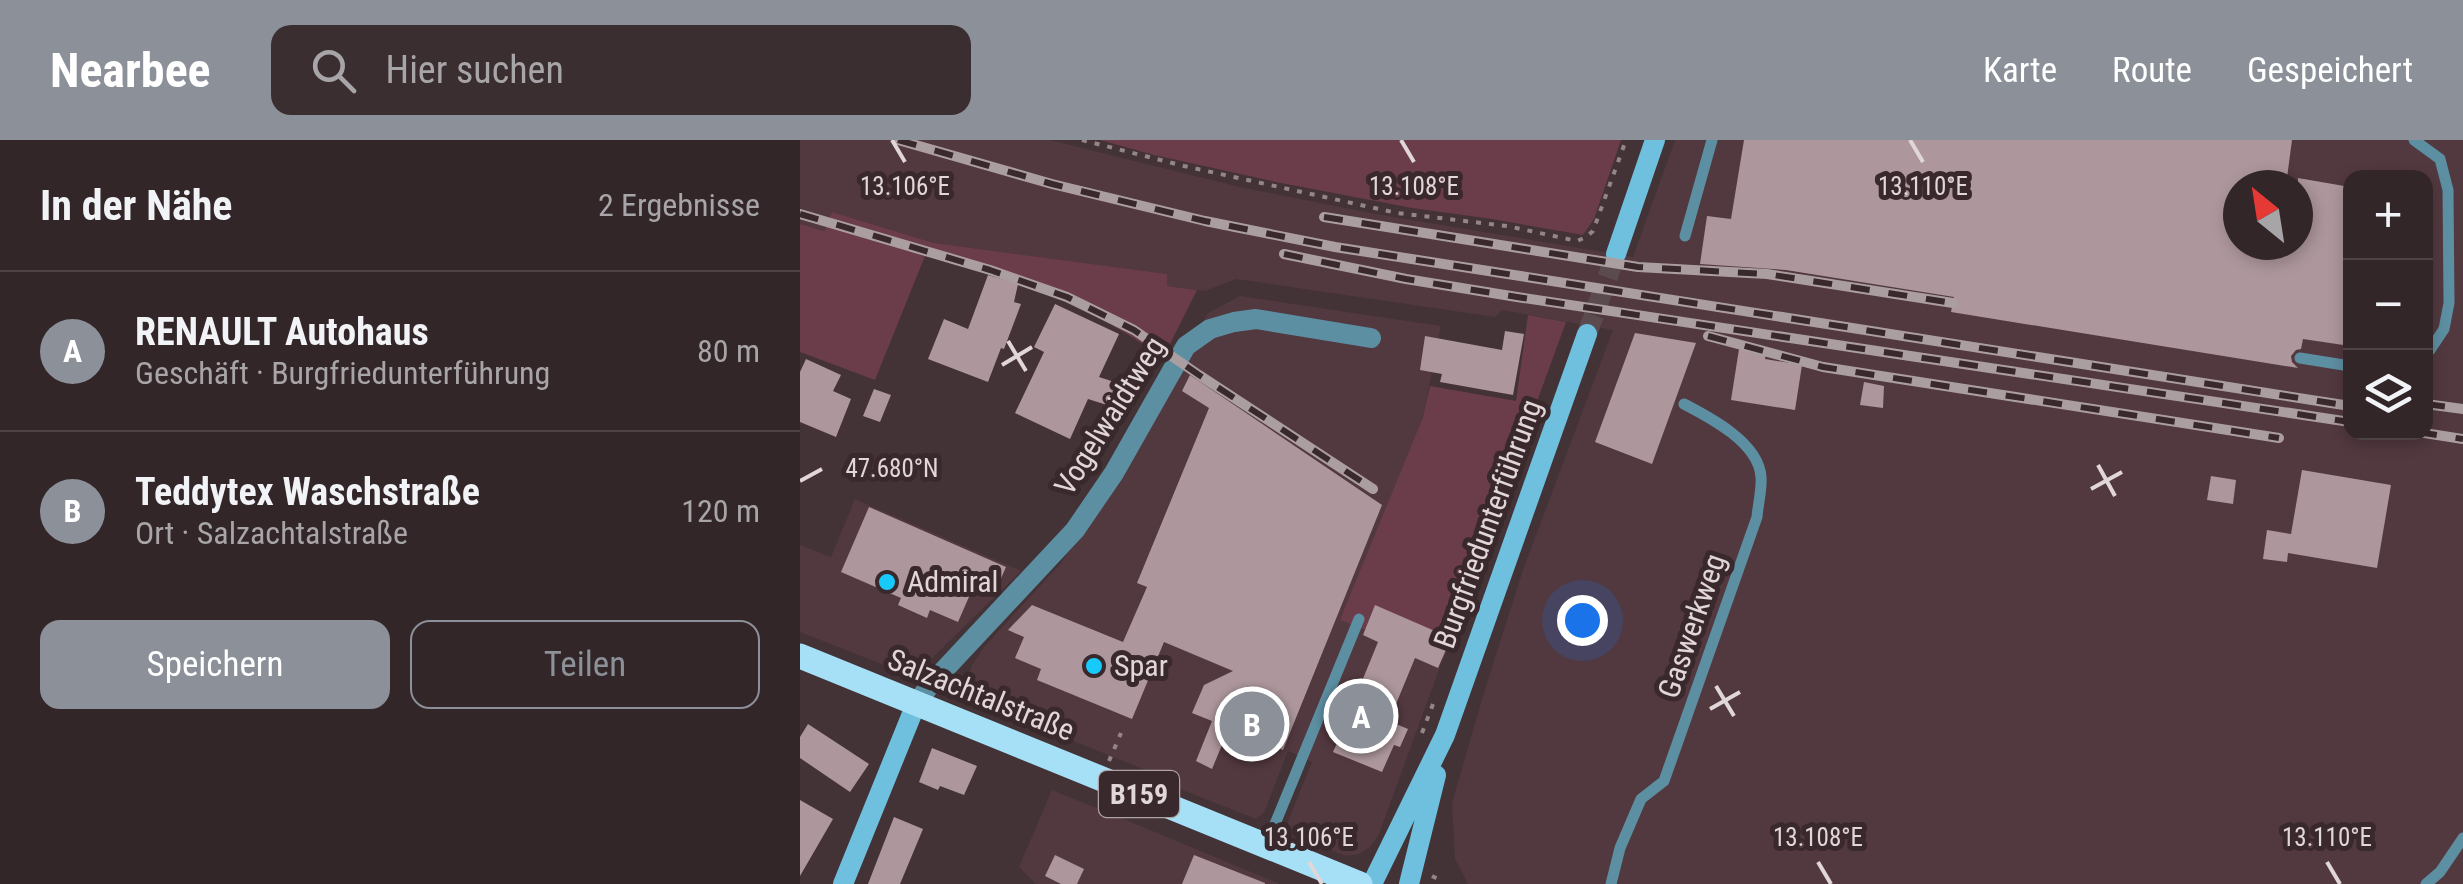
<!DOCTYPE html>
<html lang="de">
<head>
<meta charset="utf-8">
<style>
	:root { --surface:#322628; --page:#3a2e30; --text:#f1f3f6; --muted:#a8a5a8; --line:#4d4345; --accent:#8c9099 }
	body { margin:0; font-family:"Roboto Condensed",sans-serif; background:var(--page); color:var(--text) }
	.controls { position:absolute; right:30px; top:30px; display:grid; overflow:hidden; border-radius:20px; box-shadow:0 5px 15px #0003 }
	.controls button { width:90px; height:90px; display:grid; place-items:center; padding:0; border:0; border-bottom:2px solid var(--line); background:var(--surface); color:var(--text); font:50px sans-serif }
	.compass { position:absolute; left:1423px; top:30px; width:90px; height:90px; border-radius:50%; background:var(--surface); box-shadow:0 5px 15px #0003; rotate:330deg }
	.you { position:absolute; left:782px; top:480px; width:35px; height:35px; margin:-25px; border:8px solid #fff; border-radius:50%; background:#1a73e8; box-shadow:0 0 0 15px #1a73e833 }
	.badge { display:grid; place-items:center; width:65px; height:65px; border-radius:50%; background:var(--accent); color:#fff; font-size:32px; font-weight:700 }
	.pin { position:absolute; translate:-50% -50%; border:5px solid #fff; box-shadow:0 2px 10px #0006 }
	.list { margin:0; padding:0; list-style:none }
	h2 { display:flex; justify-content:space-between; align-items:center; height:130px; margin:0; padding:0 40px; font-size:42px }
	h2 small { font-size:32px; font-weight:400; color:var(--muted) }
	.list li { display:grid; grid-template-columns:65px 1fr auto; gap:30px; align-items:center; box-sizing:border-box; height:160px; padding:0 40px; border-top:2px solid var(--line) }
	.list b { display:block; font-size:38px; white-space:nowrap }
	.list p { margin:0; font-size:32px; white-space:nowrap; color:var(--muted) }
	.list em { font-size:32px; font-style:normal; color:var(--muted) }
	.actions { display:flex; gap:20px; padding:30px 40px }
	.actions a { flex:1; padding:22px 0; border:2px solid var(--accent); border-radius:20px; text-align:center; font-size:35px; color:var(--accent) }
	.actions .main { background:var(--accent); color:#fff }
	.icon { flex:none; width:55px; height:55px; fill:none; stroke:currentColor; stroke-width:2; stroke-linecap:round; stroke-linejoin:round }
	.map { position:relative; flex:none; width:1663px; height:744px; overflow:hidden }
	header { display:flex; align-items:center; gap:60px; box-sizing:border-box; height:140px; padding:0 50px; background:var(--accent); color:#fff }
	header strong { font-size:48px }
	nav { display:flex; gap:55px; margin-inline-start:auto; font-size:35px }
	.search { width:700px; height:90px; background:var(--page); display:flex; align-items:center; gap:25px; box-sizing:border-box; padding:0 35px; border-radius:20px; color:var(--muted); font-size:38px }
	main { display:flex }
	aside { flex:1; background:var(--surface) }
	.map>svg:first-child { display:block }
	.built { fill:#52393f; fill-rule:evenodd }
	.green { fill:#6b3d4a }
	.building { fill:#ad979c }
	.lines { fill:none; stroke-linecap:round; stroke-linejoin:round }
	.street-tunnel { stroke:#5b4b4e; stroke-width:20; stroke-dasharray:20 10; stroke-linecap:butt }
	.path { stroke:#938588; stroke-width:4; stroke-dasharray:5 8; stroke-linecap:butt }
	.lane { stroke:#5d8fa2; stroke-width:11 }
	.street { stroke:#5d8fa2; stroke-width:20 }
	.secondary { stroke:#6ec0de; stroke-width:20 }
	.primary { stroke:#a5e0f7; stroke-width:25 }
	.rail-casing { stroke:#ab9ea1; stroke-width:10 }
	.rail { stroke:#39282c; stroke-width:6; stroke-dasharray:19; stroke-linecap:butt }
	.ticks { fill:none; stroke:#e1d6d8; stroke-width:4 }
	.poi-dot { fill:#17cafb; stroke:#39282c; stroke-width:4 }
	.labels { text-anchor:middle; stroke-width:10; stroke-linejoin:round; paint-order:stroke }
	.shield { fill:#39282c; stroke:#afa2a4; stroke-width:2.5 }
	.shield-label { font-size:28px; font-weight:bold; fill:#e1d6d8 }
	.street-label { font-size:30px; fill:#e1d6d8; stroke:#39282c }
	.poi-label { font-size:30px; fill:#e1d6d8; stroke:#39282c; text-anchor:start }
	.ticks-label { font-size:25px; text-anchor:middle; fill:#e1d6d8; stroke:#39282c; stroke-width:10; stroke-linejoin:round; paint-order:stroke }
</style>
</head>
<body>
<header>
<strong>Nearbee</strong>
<div class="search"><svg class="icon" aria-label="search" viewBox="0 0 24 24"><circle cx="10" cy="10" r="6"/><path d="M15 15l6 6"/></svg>Hier suchen</div>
<nav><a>Karte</a><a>Route</a><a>Gespeichert</a></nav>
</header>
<main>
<aside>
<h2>In der Nähe<small>2 Ergebnisse</small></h2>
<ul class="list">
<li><span class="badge">A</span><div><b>RENAULT Autohaus</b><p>Geschäft · Burgfriedunterführung</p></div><em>80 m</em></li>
<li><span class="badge">B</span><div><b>Teddytex Waschstraße</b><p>Ort · Salzachtalstraße</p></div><em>120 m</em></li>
</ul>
<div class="actions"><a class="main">Speichern</a><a>Teilen</a></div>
</aside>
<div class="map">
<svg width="1663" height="744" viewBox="0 0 1663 744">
	<rect width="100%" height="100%" fill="#433236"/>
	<path class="built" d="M0,0H250L440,47L576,74L833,117L875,0H1663V744H668L655,719L652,663L685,549L723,430L813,190L702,170L695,177L436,139L405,151L367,146L366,134L134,103L32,72L24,91L0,84ZM1550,38H1626V292H1550ZM1438,45H1498V105H1438Z
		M440,156L641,186L623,277L541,480L643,519L579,694L570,707L559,714L546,716L492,695L488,687V681L512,622L488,611L464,673L456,679L362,642L363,637L176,562L171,551L169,536L172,525L184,507L261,423L337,312L382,228L407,174Z
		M55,359L221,431L120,530L109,533L99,531L0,492V405L31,417Z
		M252,650L319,677L480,744H236L219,727Z"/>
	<path class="green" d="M300,0H821L794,79L783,95L692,79L612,68L476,42L354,15Z
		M32,72L134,103L367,134V146L397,150L363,218C288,163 213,140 125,116L75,240L0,212V84L24,91Z
		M728,175L766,182L643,519L540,480L623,277L630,246L716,261Z"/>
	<path class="building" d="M944,0H1492L1486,45H1438V105H1498V38L1550,47V206L1503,199L1501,209L1496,210L1491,216L1492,222L1498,228L1151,172L1154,157L986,130L900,124L907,76L931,79Z
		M188,135L218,144L214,162L221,164L204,209L201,208L188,242L128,219L144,179L168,189Z
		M255,164L319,194L299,237L336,249L329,272L288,259L270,299L215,273L244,212L234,207Z
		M705,191L724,194L713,255L640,242L642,234L620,230L625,196L702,210Z
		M835,193L896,203L852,324L795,302Z
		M939,209L966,213L965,219L1002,225L995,270L931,260Z
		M6,219L41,235L33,251L51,259L36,297L0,282V232Z
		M390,235L582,365L483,610L429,588L412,629L396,621L412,581L392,573L404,545L433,531L364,502L332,579L237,540L241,529L215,518L224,497L208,490L232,465L323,502L347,447L337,443L409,268L382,251Z
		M1064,242L1084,246L1083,268L1060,265Z
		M74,249L91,255L80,282L63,276Z
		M1502,330L1591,345L1577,428L1488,413L1487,422L1463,419L1467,390L1491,394Z
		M1411,336L1436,340L1433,364L1407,360Z
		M69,367L206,427L199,443L179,434L158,482L130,470L127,478L98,465L101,458L41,432Z
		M575,465L651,498L638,528L615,518L589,581L608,589L600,607L594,605L582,632L533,612L545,585L536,582L543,565L551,568L578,502L563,495Z
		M8,584L69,624L50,652L0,618V597Z
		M132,608L177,626L164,655L140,646L138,650L119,642Z
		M0,660L33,679L0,736Z
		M94,677L123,689L100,744H68Z
		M255,715L284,729L277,744H261L245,736Z
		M394,715L465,743V744H382Z"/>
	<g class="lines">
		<path class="street-tunnel" d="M787,194L816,114"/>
		<path class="path" d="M282,0L384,26L597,73L707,86L777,101L786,97L793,91L826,0
			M622,593L633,564
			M309,621L321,593
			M632,736L638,739L636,744"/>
		<path class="lane" d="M1614,0L1640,19L1648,50L1649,163L1644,189L1630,210L1626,212
			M885,96L912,0
			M1500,218L1550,226
			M466,706L559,479
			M811,744L820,708L841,659L864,641L957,377C958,364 962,350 961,337C959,303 911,278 884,264
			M1626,744L1640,732L1663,698"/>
		<path class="street" d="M116,564L130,545L275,390L314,333L386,206L410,189L434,182L456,179L571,198"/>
		<path class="secondary" d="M816,114L855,0
			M43,744L116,564
			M572,744L645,595L787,194
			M609,744L636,635"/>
		<path class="primary" d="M0,516L560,744"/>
		<g class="rail-casing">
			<path id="rail" d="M98,0L252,44L405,81L535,107L1550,266
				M0,74L190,130L267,157L334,190L399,235L573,349
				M524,77L838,127L967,134L1153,163
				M484,114L606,139L717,157L1550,282
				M908,196L1023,227L1479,298
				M1626,264L1663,269
				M1618,292L1663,299"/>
		</g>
		<use href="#rail" class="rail"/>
	</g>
	<path class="ticks" d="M92,0L105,22M601,0L614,22M1110,0L1123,22M208,201L226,231M202,225L232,207M1298,325L1315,356M0,341L22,329M1291,349L1322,332M916,546L934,576M910,569L940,552M509,722L522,744M1018,722L1031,744M1527,722L1540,744"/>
	<g class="poi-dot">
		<circle cx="87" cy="442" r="10"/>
		<circle cx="294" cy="526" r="10"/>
	</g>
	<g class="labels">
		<rect class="shield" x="299" y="631" width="80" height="46" rx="8"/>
		<g class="shield-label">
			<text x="339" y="664">B159</text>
		</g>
		<g class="street-label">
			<text transform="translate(310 276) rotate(-58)" y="10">Vogelwaidtweg</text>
			<text transform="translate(688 384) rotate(-70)" y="10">Burgfriedunterführung</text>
			<text transform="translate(892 486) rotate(-71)" y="10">Gaswerkweg</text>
			<text transform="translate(181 555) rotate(22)" y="10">Salzachtalstraße</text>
		</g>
		<g class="poi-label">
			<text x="107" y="452">Admiral</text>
			<text x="314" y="536">Spar</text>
		</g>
	</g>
	<g class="ticks-label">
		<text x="105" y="55">13.106°E</text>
		<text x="614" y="55">13.108°E</text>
		<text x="1123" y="55">13.110°E</text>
		<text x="92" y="337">47.680°N</text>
		<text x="509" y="706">13.106°E</text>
		<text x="1018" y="706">13.108°E</text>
		<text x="1527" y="706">13.110°E</text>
	</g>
</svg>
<div class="controls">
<button>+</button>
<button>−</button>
<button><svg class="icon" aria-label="layers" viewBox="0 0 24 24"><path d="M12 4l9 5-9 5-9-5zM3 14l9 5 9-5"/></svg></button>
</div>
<svg class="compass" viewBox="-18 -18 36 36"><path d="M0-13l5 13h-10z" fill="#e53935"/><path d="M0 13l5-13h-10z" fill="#a8a5a8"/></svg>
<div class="you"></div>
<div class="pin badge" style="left:561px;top:576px">A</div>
<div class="pin badge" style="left:452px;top:584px">B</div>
</div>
</main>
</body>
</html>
